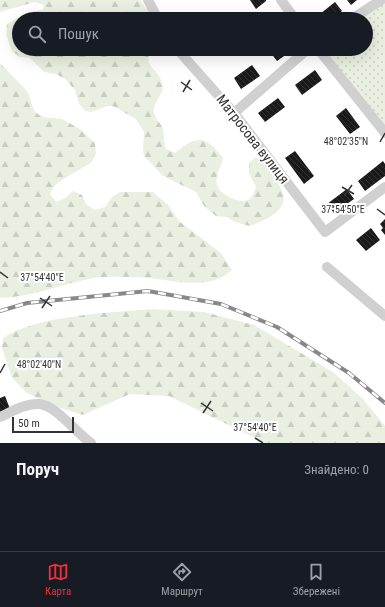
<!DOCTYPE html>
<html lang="uk">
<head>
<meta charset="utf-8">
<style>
	:root { --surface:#171b24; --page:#20242c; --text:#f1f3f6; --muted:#9ea1a6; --line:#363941; --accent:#f22d3c }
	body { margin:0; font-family:"Roboto Condensed",sans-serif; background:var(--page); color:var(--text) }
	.scale { position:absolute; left:12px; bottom:10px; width:62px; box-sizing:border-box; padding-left:4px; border:2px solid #333; border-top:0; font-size:11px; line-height:14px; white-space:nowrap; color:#333; -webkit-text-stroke:3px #fff; paint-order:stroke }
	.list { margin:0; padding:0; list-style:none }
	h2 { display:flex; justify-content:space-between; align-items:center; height:52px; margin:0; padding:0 16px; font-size:17px }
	h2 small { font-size:13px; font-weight:400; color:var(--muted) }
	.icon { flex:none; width:22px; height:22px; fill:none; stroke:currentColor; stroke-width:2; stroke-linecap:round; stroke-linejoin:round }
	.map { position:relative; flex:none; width:385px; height:443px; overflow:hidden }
	.search { position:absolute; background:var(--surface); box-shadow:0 4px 16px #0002; left:12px; right:12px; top:12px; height:44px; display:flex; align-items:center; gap:10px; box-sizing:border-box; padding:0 14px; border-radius:22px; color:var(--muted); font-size:15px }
	.sheet { height:108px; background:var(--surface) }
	nav { display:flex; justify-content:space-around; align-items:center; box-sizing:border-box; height:56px; border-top:1px solid var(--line); background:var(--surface); font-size:11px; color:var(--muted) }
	nav a { display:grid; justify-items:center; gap:2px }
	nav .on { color:var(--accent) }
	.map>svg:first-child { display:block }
	.grass { fill:url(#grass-dots) }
	.forest { fill:url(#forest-firs) }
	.building { fill:url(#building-back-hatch) }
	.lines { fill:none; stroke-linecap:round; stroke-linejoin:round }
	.minor { stroke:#d0d0d0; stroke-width:10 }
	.rail-casing { stroke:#888; stroke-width:4 }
	.rail { stroke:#fff; stroke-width:2.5; stroke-dasharray:8; stroke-linecap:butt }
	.ticks { fill:none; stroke:#333; stroke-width:1.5 }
	.labels { text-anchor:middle; stroke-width:4; stroke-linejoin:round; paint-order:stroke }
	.street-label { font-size:14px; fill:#333; stroke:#fff }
	.ticks-label { font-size:10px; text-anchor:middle; fill:#333; stroke:#fff; stroke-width:4; stroke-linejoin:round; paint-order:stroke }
</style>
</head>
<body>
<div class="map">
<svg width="385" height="443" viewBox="0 0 385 443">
	<defs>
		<pattern id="grass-dots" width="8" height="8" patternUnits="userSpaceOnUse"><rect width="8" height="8" fill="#e9f0e1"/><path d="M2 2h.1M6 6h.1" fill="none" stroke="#c8cec2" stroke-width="1.8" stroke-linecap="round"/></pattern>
		<pattern id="forest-firs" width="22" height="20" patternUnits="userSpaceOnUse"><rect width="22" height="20" fill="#e9f0e1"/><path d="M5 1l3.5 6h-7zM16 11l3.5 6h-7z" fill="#c8cec2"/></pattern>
		<pattern id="building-back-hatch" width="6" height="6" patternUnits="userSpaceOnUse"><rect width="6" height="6" fill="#1a1a1a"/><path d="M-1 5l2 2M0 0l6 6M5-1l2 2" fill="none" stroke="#333"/></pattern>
	</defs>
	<rect width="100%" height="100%" fill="#fff"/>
	<path class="grass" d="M385,0V129L323,49H366V19H358Z"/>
	<path class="forest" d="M0,0H140L154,19H19V49H152C141,67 158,67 162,83C165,94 155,99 154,109C153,119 162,123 163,130C165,137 163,142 166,149L175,153C197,135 205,135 223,158C222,167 214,175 217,185C219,194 239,204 248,200C253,198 254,191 256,187L249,173V163L256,157C265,160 271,169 275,177C277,182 281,188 283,194C288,212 262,221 250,226L235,222L227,217L216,216L204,206L196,192L163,176L145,157L143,152L144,132L136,119L113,106H107L91,112L86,111L79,104L75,90L64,78L55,74L44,72L30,58L20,57L12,51L6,34L7,24L28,12L43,10L44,5L35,2L0,12Z
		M0,63L28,92L34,111L42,117L62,119L80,129L95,143L96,154L91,163L65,178L55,185L50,194L56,202L65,198L73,191L82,195L86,204L95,210L105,207L112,197L120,192H153L168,205L180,222L221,253L232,270C205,295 164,276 132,277C118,277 102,276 89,279C59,285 31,297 0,298Z
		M152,309L204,312L254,325L333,372L363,399L385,426V443H265L169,396L130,394L83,415L54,406L27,393L12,378L2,348L3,338C37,315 110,313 152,309Z"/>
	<path class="building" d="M250,0H266V1L256,9Z
		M347,0H357L351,5Z
		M335,2L342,11L332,19H316L315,18Z
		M274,49H294L277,61L270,52Z
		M252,65L260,76L241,89L234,78Z
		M315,70L322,80L302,95L295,85Z
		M278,98L285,107L265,122L258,113Z
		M346,108L360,127L350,134L336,116Z
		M295,151L314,176L304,184L285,158Z
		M383,161L385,164V176L365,191L358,181Z
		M347,189L354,199L334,213L327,204Z
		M385,219V235L381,230L383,228L380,224Z
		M371,228L380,240L366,251L356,240Z
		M5,396L10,409L0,413V398Z"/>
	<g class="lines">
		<path class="minor" d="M148,0L158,19
			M281,0L295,19
			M352,19L381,0
			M177,49L234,113L325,232L385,187
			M318,49L385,133
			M234,113L308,49
			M327,267L385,316
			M0,417C11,412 26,403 39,404C56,405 76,433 91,443"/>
		<g class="rail-casing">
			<path id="rail" d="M0,311L27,303L148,291L221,304L277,327L349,373L385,403"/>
		</g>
		<use href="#rail" class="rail"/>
	</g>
	<path class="ticks" d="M181,82L192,90M183,92L190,80M380,142L385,133M342,187L354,194M344,196L352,185M377,209L385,215M0,272L8,278M40,298L52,306M42,308L50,296M0,373L5,364M201,403L213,411M203,413L211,401M255,438L263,443"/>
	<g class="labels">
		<g class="street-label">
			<text transform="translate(253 139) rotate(52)" y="5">Матросова вулиця</text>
		</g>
	</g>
	<g class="ticks-label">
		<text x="346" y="145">48°02'35"N</text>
		<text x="343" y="213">37°54'50"E</text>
		<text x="42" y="281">37°54'40"E</text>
		<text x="39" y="368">48°02'40"N</text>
		<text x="255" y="431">37°54'40"E</text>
	</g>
</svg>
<div class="scale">50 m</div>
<div class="search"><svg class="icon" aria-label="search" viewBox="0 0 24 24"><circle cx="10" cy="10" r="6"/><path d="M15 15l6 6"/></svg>Пошук</div>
</div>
<section class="sheet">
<h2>Поруч<small>Знайдено: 0</small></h2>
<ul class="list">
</ul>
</section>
<nav>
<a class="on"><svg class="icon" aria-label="map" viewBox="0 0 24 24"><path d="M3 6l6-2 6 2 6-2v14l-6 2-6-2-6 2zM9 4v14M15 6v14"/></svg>Карта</a>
<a><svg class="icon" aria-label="directions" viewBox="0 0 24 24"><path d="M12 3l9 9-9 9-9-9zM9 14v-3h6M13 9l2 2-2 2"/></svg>Маршрут</a>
<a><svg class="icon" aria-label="saved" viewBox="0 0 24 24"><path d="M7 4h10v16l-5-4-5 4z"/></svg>Збережені</a>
</nav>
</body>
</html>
